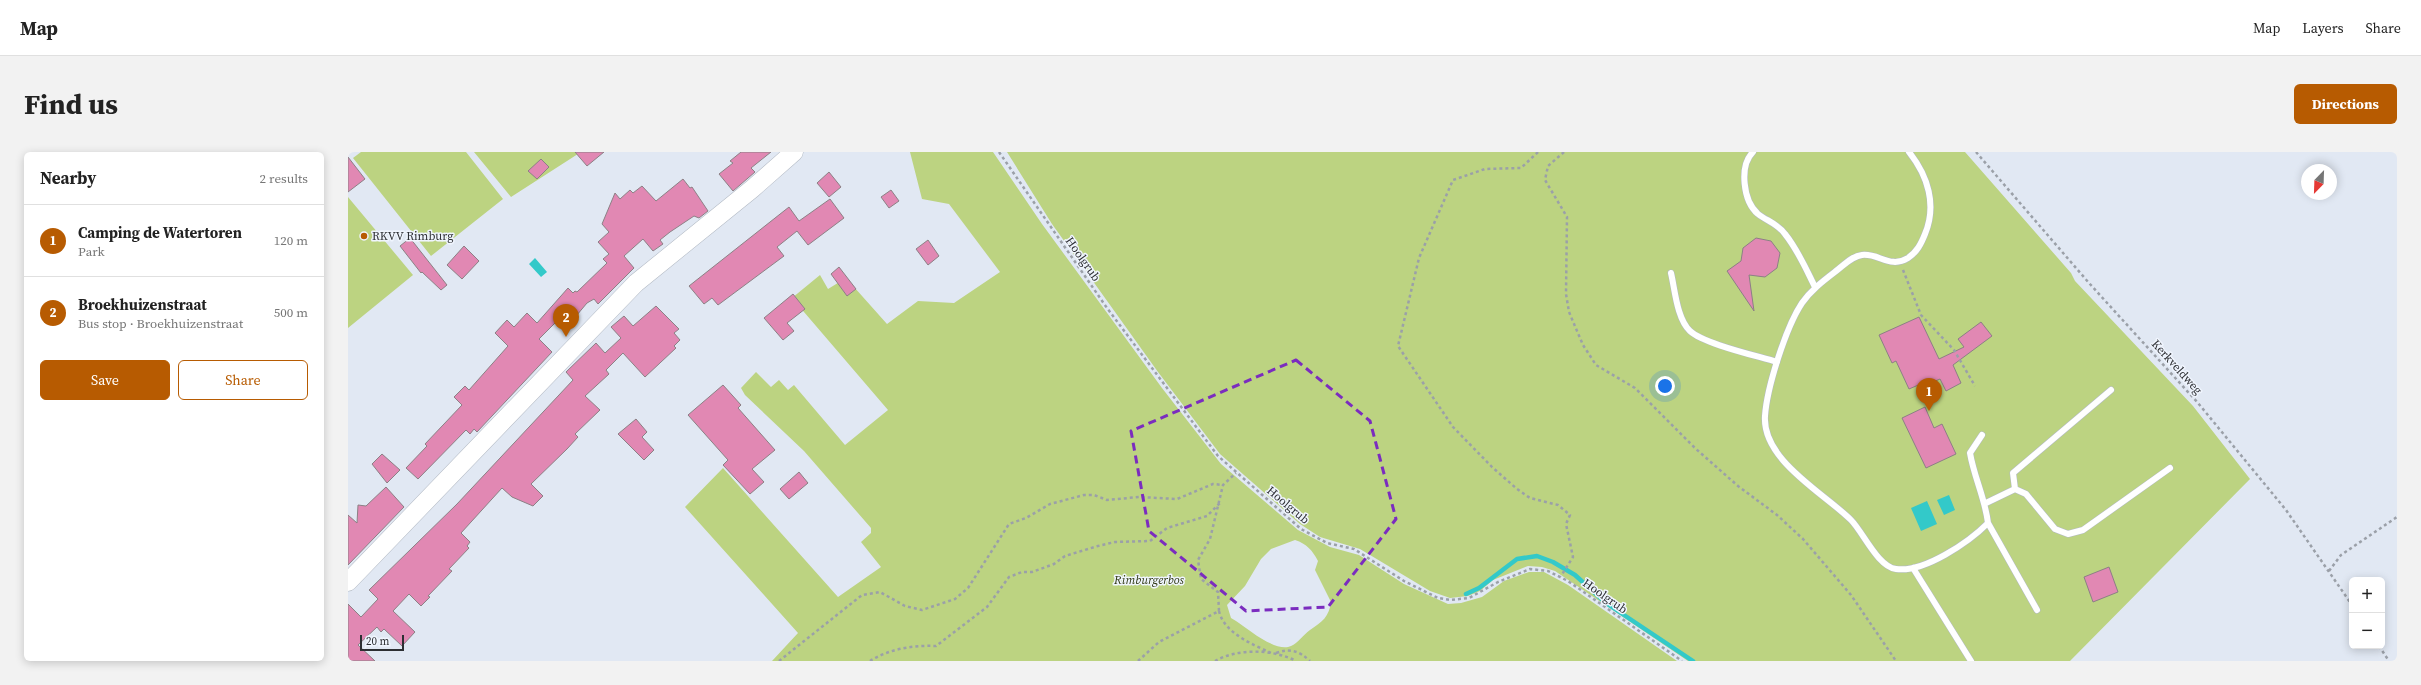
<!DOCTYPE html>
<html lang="en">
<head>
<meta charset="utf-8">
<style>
	:root { --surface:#fff; --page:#f2f2f2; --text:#222; --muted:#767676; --line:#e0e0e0; --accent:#b75b01 }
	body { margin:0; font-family:"Source Serif 4",serif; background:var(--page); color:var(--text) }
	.controls { position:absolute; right:12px; bottom:12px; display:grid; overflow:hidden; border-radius:6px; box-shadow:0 2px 10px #0003 }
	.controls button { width:36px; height:36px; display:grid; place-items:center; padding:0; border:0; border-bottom:1px solid var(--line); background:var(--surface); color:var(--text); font:20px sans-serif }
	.compass { position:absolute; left:1953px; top:12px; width:36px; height:36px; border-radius:50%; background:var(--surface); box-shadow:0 2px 10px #0003; rotate:203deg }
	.scale { position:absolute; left:12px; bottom:10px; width:44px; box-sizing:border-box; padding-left:4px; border:2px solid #2d2f33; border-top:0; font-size:11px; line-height:14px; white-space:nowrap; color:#2d2f33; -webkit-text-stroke:3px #f0f5fe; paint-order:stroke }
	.you { position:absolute; left:1317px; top:234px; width:14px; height:14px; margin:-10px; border:3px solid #fff; border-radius:50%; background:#1a73e8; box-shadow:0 0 0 6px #1a73e833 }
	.badge { display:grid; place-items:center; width:26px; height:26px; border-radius:50%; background:var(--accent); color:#fff; font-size:13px; font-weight:700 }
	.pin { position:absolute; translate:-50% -33px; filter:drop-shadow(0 1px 2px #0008) }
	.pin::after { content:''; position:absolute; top:21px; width:14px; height:12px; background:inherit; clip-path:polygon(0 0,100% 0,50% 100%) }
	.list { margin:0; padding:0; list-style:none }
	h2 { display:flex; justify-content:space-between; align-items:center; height:52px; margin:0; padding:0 16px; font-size:17px }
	h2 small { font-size:13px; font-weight:400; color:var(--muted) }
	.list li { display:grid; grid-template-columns:26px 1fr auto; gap:12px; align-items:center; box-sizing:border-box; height:72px; padding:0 16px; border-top:1px solid var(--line) }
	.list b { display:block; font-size:15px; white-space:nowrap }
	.list p { margin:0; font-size:13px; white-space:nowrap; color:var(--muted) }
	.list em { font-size:13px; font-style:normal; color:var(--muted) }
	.actions { display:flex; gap:8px; padding:12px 16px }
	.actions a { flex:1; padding:9px 0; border:1px solid var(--accent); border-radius:6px; text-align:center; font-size:14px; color:var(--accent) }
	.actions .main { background:var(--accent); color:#fff }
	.map { position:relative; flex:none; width:2049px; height:509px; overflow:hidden; border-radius:6px }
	header { display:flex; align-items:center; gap:24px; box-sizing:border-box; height:56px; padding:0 20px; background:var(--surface); border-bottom:1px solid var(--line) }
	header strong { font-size:19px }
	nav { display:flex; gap:22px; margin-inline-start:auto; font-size:14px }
	.intro { display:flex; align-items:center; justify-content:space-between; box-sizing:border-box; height:96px; padding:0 24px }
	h1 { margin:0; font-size:28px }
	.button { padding:10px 18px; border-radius:6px; background:var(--accent); color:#fff; font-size:14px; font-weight:700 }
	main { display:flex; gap:24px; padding:0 24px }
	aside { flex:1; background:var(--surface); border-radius:6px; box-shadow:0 2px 10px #0003 }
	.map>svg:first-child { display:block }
	.green { fill:#bcd381; fill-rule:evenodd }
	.water { fill:#33c9c9 }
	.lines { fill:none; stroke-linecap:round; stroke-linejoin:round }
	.stream { stroke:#33c9c9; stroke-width:4.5 }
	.building { fill:#e188b3; stroke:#8c8085 }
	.lane-casing { stroke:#b3bac4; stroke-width:7 }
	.secondary-casing { stroke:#b3bac4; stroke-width:19 }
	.path { stroke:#9ba0a8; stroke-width:2.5; stroke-dasharray:3 3; stroke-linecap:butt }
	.lane { stroke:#fff; stroke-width:6 }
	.secondary { stroke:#fff; stroke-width:18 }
	.marked { fill:none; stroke:#7b2cbf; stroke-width:3; stroke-dasharray:8 5; stroke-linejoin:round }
	.poi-dot { fill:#b75b01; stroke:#f0f5fe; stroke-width:1.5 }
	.labels { text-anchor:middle; stroke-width:3; stroke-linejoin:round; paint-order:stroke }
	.poi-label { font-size:12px; fill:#2d2f33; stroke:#f0f5fe; text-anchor:start }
	.street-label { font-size:12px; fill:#2d2f33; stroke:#f0f5fe }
	.park-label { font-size:12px; font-style:italic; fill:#2b340e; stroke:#f0f5fe }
</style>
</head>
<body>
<header>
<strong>Map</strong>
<nav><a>Map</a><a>Layers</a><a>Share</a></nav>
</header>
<div class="intro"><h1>Find us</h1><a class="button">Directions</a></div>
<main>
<aside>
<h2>Nearby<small>2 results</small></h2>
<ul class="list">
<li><span class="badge">1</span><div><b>Camping de Watertoren</b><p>Park</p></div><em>120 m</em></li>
<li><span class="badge">2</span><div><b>Broekhuizenstraat</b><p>Bus stop · Broekhuizenstraat</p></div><em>500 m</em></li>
</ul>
<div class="actions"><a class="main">Save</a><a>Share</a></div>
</aside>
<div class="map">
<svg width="2049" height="509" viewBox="0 0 2049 509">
	<rect width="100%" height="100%" fill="#e1e8f3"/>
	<path class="green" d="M13,0H118L155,47L83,104L5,6Z
		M126,0H233L163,45Z
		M562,0H645L694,72L814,236L873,312L950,378L982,395L1011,403L1056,432L1100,452L1113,451L1134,445L1156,429L1181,420H1196L1220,433L1329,509H424L450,481L337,355L375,316L490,445L533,415L513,390L523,381V376L456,299L397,243L393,236L408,220L423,235L431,228L440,238L446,233L497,293L540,258L444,146L472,123L480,137L498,126L539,172L570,149L606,151L652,120L601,52L574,47ZM947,388C959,392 964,398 970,409L967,418L983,450C981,465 974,470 962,478C955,483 950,491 943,494C928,501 900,477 888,469L883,466L879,453L897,434L913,407L923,397Z
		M659,0H1617L1723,121L1727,129L1845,254L1902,327L1722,509H1340L1207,419L1194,415L1180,414L1145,428L1132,439L1120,444L1102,446L1082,439L1012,397L972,385L952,372L872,302L810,220L704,72Z
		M0,45L65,123L0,176Z"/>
	<path class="water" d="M187,106L199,120L193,125L181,112Z
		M1601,343L1607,358L1596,363L1589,348Z
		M1579,349L1589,372L1573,379L1563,356Z"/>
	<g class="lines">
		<path class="stream" d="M1118,442L1131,436L1169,407L1189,404L1205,410L1227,423L1258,451L1345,509"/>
	</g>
	<path class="building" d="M227,0H256L239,14Z
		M393,0H423L403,16L407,20L385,39L371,22L385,11L382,9Z
		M0,5L17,27L0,40Z
		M193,7L201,15L189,27L180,19Z
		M481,20L493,35L481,45L469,31Z
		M335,27L342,36L344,35L360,59L351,66L346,64L322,80L312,88L315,92L305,99L295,87L276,104L286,116L250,152L246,147L239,151L218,176L210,168L191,187L204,200L129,280L126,277L122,282L118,278L70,327L58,316L79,294L77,292L114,253L106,245L117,234L121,238L160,194L147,181L159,168L166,175L179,161L189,171L220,136L225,141L227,139L229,140L259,111L255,107L261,102L250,90L261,80L254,72L267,41L272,47L282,38L285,41L294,34L308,49Z
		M543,38L551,49L541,56L533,45Z
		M482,47L496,66L460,93L449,79L429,95L436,104L370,153L364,146L356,152L341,134L441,55L451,69Z
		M62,86L99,133L93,138L74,120L73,121L52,94Z
		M1408,86L1423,89L1432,101L1429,116L1417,125L1401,123L1406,159L1379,119L1393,109L1395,96Z
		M580,88L591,104L580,113L568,97Z
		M116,94L131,109L114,127L99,113Z
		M491,115L508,137L499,144L483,122Z
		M445,142L457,157L439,171L446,179L435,188L416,166Z
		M308,154L331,177L326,181L332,188L326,194L328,196L297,225L275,201L258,218L261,222L237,244L252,258L227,282L230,285L219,297L183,332L195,344L185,354L164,345L154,336L113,381L122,390L119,394L121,396L101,417L104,419L80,444L82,445L73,454L61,442L45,459L67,480L54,494L36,477L33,480L29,475L10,493L27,509H0V452L13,465L30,447L21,438L109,352L225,228L218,220L248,191L257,201L273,186L263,175L276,164L285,174Z
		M1571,165L1591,207L1616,195L1610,187L1633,170L1644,184L1605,213L1613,231L1598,239L1592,227L1583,231L1582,228L1561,237L1548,209L1544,211L1531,183Z
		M375,233L393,253L390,256L427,298L404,317L416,330L402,342L375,313L380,308L340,263Z
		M1577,255L1586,276L1594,272L1608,302L1578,316L1554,266Z
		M288,267L299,280L294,285L306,298L296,308L270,282Z
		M34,302L52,318L39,331L24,312Z
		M451,320L460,331L441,347L432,337Z
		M38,335L56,355L0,413V363L9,371L10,353L18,354Z
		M1761,415L1770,440L1745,450L1736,425Z"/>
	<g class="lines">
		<g class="lane-casing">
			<path id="lane" d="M1405,0C1391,14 1395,49 1410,62C1419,69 1430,72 1437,82C1450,98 1458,117 1467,135
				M1561,0C1580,24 1589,53 1577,82C1573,92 1569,100 1560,106C1542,117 1531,101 1514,103C1504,104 1496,113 1488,119C1475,129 1463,138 1454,151C1438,175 1419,235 1417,264C1414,308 1476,341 1503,368C1515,380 1530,415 1548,417C1576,421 1621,390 1640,371C1637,346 1626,325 1622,301L1634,283
				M1323,121C1327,138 1329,167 1342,179C1356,192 1410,204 1429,210
				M1667,337L1678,342L1707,377L1720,382L1735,378L1822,316
				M1638,351L1667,337L1665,321L1763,238
				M1640,371L1689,458
				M1565,416L1623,509"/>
		</g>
		<g class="secondary-casing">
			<path id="secondary" d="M0,430L288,131L404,37L446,0"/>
		</g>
		<path class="path" d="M651,0L759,156L870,304L953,377L979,391L1006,397L1056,429L1090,446L1102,448L1121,446L1150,430L1182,417L1200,419L1220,429L1334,509
			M1190,0L1173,16L1137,17L1105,28L1071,106L1050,194L1105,275L1144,315L1169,337L1182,346L1210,353L1222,363L1218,372L1225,405L1213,424
			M1216,0L1200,14L1197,28L1219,65L1218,142L1221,160L1235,193L1248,213L1287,236L1348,297L1390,334L1429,363L1455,387L1503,443L1548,509
			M1628,0L1741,131L1850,251L1938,358L2004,453
			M1555,118L1573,163L1606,198L1627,234
			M1981,419L1993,403L2049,365
			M871,459C876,481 904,492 923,501
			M2031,494L2041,509
			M928,501C943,496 951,499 962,509
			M431,509L514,443L532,440L557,454L574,458L607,447L620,436L661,372L678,366L702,352L736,343H746L759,348L791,345L829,347L865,332L875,333
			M522,509C541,497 565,493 588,494L639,455L661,425L674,420H684L706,412L717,404L750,394L767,390L802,389L819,376L859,364L872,351
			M790,509L811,490L871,459L870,440L853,427L850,408L862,387L875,333L888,321
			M867,509C890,496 925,497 948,509"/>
		<use href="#lane" class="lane"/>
		<use href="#secondary" class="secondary"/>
	</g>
	<path class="marked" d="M948,208L1022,269L1048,367L980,455L898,459L801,379L783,279Z"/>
	<circle class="poi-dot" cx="16" cy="84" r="4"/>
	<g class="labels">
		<g class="poi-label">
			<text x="24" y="88">RKVV Rimburg</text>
		</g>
		<g class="street-label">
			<text transform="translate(735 107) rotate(55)" y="4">Hoolgrub</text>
			<text transform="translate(1829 215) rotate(48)" y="4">Kerkveldweg</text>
			<text transform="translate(940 353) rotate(40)" y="4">Hoolgrub</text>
			<text transform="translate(1257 444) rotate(35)" y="4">Hoolgrub</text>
		</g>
		<g class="park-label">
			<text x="801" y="432">Rimburgerbos</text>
		</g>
	</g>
</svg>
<div class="controls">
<button>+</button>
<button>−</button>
</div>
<svg class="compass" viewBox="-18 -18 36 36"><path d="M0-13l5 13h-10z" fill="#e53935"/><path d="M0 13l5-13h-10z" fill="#767676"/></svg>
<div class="scale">20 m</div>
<div class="you"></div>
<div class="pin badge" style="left:1581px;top:259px">1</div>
<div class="pin badge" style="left:218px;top:185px">2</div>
</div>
</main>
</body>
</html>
